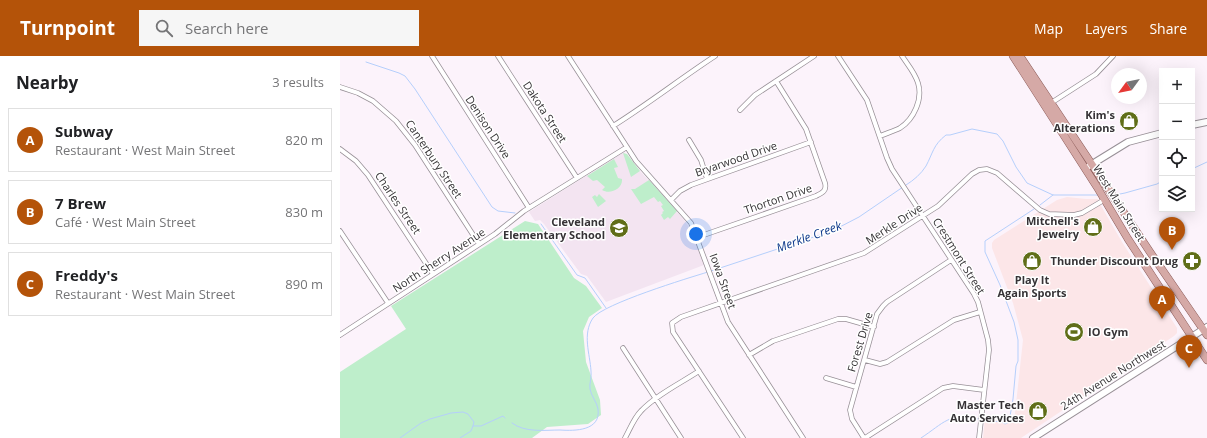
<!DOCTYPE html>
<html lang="en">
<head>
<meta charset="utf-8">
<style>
	:root { --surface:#fff; --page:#f6f6f6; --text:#202124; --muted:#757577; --line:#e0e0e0; --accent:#b45309 }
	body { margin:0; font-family:"Open Sans",sans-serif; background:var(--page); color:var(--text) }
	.controls { position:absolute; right:12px; top:12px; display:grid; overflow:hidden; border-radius:0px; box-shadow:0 4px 16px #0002 }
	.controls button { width:36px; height:36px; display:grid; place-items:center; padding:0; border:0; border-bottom:1px solid var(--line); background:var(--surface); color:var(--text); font:20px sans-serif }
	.compass { position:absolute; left:771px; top:12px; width:36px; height:36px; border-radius:50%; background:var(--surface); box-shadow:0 4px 16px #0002; rotate:237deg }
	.you { position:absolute; left:356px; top:178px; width:14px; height:14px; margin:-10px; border:3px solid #fff; border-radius:50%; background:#1a73e8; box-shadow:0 0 0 6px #1a73e833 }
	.badge { display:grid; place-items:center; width:26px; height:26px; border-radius:50%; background:var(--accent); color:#fff; font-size:13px; font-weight:700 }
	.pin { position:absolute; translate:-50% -33px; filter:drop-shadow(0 1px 2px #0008) }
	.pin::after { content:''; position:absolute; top:21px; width:14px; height:12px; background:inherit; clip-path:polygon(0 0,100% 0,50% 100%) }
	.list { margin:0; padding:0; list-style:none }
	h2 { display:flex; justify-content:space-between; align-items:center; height:52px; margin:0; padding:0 16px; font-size:17px }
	h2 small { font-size:13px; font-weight:400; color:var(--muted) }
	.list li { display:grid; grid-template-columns:26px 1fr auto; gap:12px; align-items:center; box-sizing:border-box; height:64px; margin:0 8px 8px; padding:0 8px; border:1px solid var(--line); border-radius:0px }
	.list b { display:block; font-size:15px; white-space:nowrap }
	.list p { margin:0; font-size:13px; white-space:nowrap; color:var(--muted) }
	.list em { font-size:13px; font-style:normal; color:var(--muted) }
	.icon { flex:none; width:22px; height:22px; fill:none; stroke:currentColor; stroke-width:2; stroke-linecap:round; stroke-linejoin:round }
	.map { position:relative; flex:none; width:867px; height:382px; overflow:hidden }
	header { display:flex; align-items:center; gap:24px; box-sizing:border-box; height:56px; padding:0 20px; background:var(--accent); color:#fff }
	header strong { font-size:19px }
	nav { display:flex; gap:22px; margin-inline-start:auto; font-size:14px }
	.search { width:280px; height:36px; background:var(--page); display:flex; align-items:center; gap:10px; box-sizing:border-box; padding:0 14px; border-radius:0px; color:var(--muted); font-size:15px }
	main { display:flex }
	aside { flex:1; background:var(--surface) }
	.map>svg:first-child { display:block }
	.commercial { fill:#fce6e8 }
	.built { fill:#f3e4f1 }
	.green { fill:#beeecb }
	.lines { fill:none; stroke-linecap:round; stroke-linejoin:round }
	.stream { stroke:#b5cffb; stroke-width:1 }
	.street-casing { stroke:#989097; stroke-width:5.5 }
	.secondary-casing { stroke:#989097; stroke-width:8 }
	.primary-casing { stroke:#8b5b58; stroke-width:8 }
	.street { stroke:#fff; stroke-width:4 }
	.secondary { stroke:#fff; stroke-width:6 }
	.primary { stroke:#d5a9a6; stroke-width:7 }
	.labels { text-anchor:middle; stroke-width:3; stroke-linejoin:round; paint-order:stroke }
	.street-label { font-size:11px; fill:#363336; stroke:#fff }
	.poi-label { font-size:11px; font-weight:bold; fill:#363336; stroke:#fff; text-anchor:end }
	.water-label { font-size:12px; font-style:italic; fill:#0f3a8b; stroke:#fff }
</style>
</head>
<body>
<header>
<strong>Turnpoint</strong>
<div class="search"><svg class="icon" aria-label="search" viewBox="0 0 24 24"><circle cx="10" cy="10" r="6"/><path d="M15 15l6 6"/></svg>Search here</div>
<nav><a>Map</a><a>Layers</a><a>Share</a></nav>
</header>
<main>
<aside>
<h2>Nearby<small>3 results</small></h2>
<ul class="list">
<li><span class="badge">A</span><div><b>Subway</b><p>Restaurant · West Main Street</p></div><em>820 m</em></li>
<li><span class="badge">B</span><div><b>7 Brew</b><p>Café · West Main Street</p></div><em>830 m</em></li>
<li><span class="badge">C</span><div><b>Freddy's</b><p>Restaurant · West Main Street</p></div><em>890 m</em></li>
</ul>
</aside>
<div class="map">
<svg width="867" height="382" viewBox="0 0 867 382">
	<rect width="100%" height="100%" fill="#fcf3fb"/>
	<path class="commercial" d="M727,141L746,143H758L760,148L782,186L837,272V277L834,280L681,382H643L645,362L674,366L683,284L673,247L652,192V187L654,184L717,144Z"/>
	<path class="built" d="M284,96L300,115L345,165L352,176L364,209L266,246L247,220L241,218L204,168L200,164L195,165L189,156Z"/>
	<path class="green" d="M283,97L287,98L300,115L291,121Z
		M274,103L278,111L274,112L278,122L282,123C283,133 270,139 262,134L265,131L257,124L253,125L247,120Z
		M309,124L337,155L330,163L328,161L324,164L321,159L323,157L322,156L324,155L321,150L323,149L320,145L318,146L314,141L301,148L291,133H295Z
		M259,138L266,145L258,151L252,141L255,139L257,141Z
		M185,165L198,168L234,222L246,230L262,252L249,261L243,275L246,306L260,344L261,359L248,368L207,371L192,382H0V316L66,273L51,250Z"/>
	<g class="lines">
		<path class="stream" d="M26,6L59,17L65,20L75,33L152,151L158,155L175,157
			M852,113L867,106
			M566,129C574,124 581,118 586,110C593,97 593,89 606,79H610L632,73L657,78L663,85L676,111L687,127L713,139H758
			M775,139L785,137L817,128L822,125
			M700,149L713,139
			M201,168L237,219L245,222L266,252
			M371,215L492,175L519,161L563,131
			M644,364L662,366L665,368L669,366L673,343L676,310L678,305V284L674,266L660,229L645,196V185L694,153
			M172,367C185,377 205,374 220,374C235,375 261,375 258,353C257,346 251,340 250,333C249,328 252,321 251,315C250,298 242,278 253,262C263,248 348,222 368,216
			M134,370H141L163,360L165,362
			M60,382L81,367L90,363L111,357L123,356L128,358L134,366L133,370
			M120,382L131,375L133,370
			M581,382C604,367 609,356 638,363"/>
		<g class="street-casing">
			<path id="street" d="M92,0L189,152
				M158,0L237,122
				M228,0L296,105L351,167L388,266L463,382
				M498,0L527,44L547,102L552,113L634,238L638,246L648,284L649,294L639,382
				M0,31L18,37L33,45L56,65L75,89L139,188
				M711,47L756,18L773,0
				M400,54L415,39L474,0
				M273,70C308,48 340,23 375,0
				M540,80C547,77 554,75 560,72C574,63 583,43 578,27C575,17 568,9 562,0
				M349,84L361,104L367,123
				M0,93L16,105L28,119L93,218
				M331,144L340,135L351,129L471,86
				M0,175L48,247
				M358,181L476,140C482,137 487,135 485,127L466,73L436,25
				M0,279L155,178L184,155L287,91
				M283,292L341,382
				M409,299L433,285L498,263H506L534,271
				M525,304L540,308L547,306L614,264L640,256
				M486,322L516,331
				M285,382C290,373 294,362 301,355C316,339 341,327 359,315
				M403,382L333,276L332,267L341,261L524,197L598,150L632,118L639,114L647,113L657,117L700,154L709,158L734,159L742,157L764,144
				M524,382L512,363L510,354L537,258L543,250L547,246L611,204
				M525,382L603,332L613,330L644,334"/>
		</g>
		<g class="secondary-casing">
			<path id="secondary" d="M852,69L867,66
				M749,110L788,86L822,77
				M693,382L867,271"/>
		</g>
		<g class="primary-casing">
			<path id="primary" d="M673,0L757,131L788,183L867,304
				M680,0L810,196L867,279"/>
		</g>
		<use href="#street" class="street"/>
		<use href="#secondary" class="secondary"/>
		<use href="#primary" class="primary"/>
	</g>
	<defs>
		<g id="shop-disc" transform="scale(1)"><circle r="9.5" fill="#606e18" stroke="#fff"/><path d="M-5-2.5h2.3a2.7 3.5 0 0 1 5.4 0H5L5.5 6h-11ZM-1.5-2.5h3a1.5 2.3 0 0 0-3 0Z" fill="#fff"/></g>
		<g id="school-disc" transform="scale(1)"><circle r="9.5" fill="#606e18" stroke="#fff"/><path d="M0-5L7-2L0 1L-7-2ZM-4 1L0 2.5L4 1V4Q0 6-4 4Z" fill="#fff"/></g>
		<g id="pharmacy-disc" transform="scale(1)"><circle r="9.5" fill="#606e18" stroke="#fff"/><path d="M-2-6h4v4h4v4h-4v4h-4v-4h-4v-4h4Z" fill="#fff"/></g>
		<g id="stadium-disc" transform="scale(1)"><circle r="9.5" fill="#606e18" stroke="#fff"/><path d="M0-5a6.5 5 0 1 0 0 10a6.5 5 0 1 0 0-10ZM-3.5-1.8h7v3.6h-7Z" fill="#fff"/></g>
	</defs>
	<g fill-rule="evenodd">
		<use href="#shop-disc" x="789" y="65"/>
		<use href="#shop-disc" x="753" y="171"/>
		<use href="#school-disc" x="279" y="172"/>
		<use href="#shop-disc" x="692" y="205"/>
		<use href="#pharmacy-disc" x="852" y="205"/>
		<use href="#stadium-disc" x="734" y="276"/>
		<use href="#shop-disc" x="698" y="355"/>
	</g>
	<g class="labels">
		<g class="street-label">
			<text transform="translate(205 56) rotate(57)" y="4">Dakota Street</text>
			<text transform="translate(148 71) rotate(57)" y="4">Denison Drive</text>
			<text transform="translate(94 103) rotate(56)" y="4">Canterbury Street</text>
			<text transform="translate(396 103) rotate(-19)" y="4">Bryarwood Drive</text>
			<text transform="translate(438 143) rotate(-19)" y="4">Thorton Drive</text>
			<text transform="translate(58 147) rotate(56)" y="4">Charles Street</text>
			<text transform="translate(779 147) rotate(58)" y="4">West Main Street</text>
			<text transform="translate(554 168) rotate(-33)" y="4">Merkle Drive</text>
			<text transform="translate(619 200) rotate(58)" y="4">Crestmont Street</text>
			<text transform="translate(99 204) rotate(-33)" y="4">North Sherry Avenue</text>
			<text transform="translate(383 225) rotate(70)" y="4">Iowa Street</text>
			<text transform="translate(520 286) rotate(-73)" y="4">Forest Drive</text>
			<text transform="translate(773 319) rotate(-32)" y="4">24th Avenue Northwest</text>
		</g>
		<g class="poi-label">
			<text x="775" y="63">Kim's<tspan x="775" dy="13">Alterations</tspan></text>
			<text x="739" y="169">Mitchell's<tspan x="739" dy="13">Jewelry</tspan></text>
			<text x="265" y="170">Cleveland<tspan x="265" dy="13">Elementary School</tspan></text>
			<text x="838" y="209">Thunder Discount Drug</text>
			<text x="692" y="228" text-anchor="middle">Play It<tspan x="692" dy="13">Again Sports</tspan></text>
			<text x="748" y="280" text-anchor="start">IO Gym</text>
			<text x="684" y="353">Master Tech<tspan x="684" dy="13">Auto Services</tspan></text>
		</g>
		<g class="water-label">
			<text transform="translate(469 181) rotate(-20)" y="4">Merkle Creek</text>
		</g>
	</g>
</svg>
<div class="controls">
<button>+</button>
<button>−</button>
<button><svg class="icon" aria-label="locate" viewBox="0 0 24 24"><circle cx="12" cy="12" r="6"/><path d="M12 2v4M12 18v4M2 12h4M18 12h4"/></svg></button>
<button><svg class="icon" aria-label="layers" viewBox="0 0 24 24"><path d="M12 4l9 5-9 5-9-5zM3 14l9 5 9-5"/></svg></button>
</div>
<svg class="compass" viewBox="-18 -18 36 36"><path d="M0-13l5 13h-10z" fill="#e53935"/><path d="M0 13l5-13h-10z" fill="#757577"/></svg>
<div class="you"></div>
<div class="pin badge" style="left:822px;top:263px">A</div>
<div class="pin badge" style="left:832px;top:194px">B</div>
<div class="pin badge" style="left:849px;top:312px">C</div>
</div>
</main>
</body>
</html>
